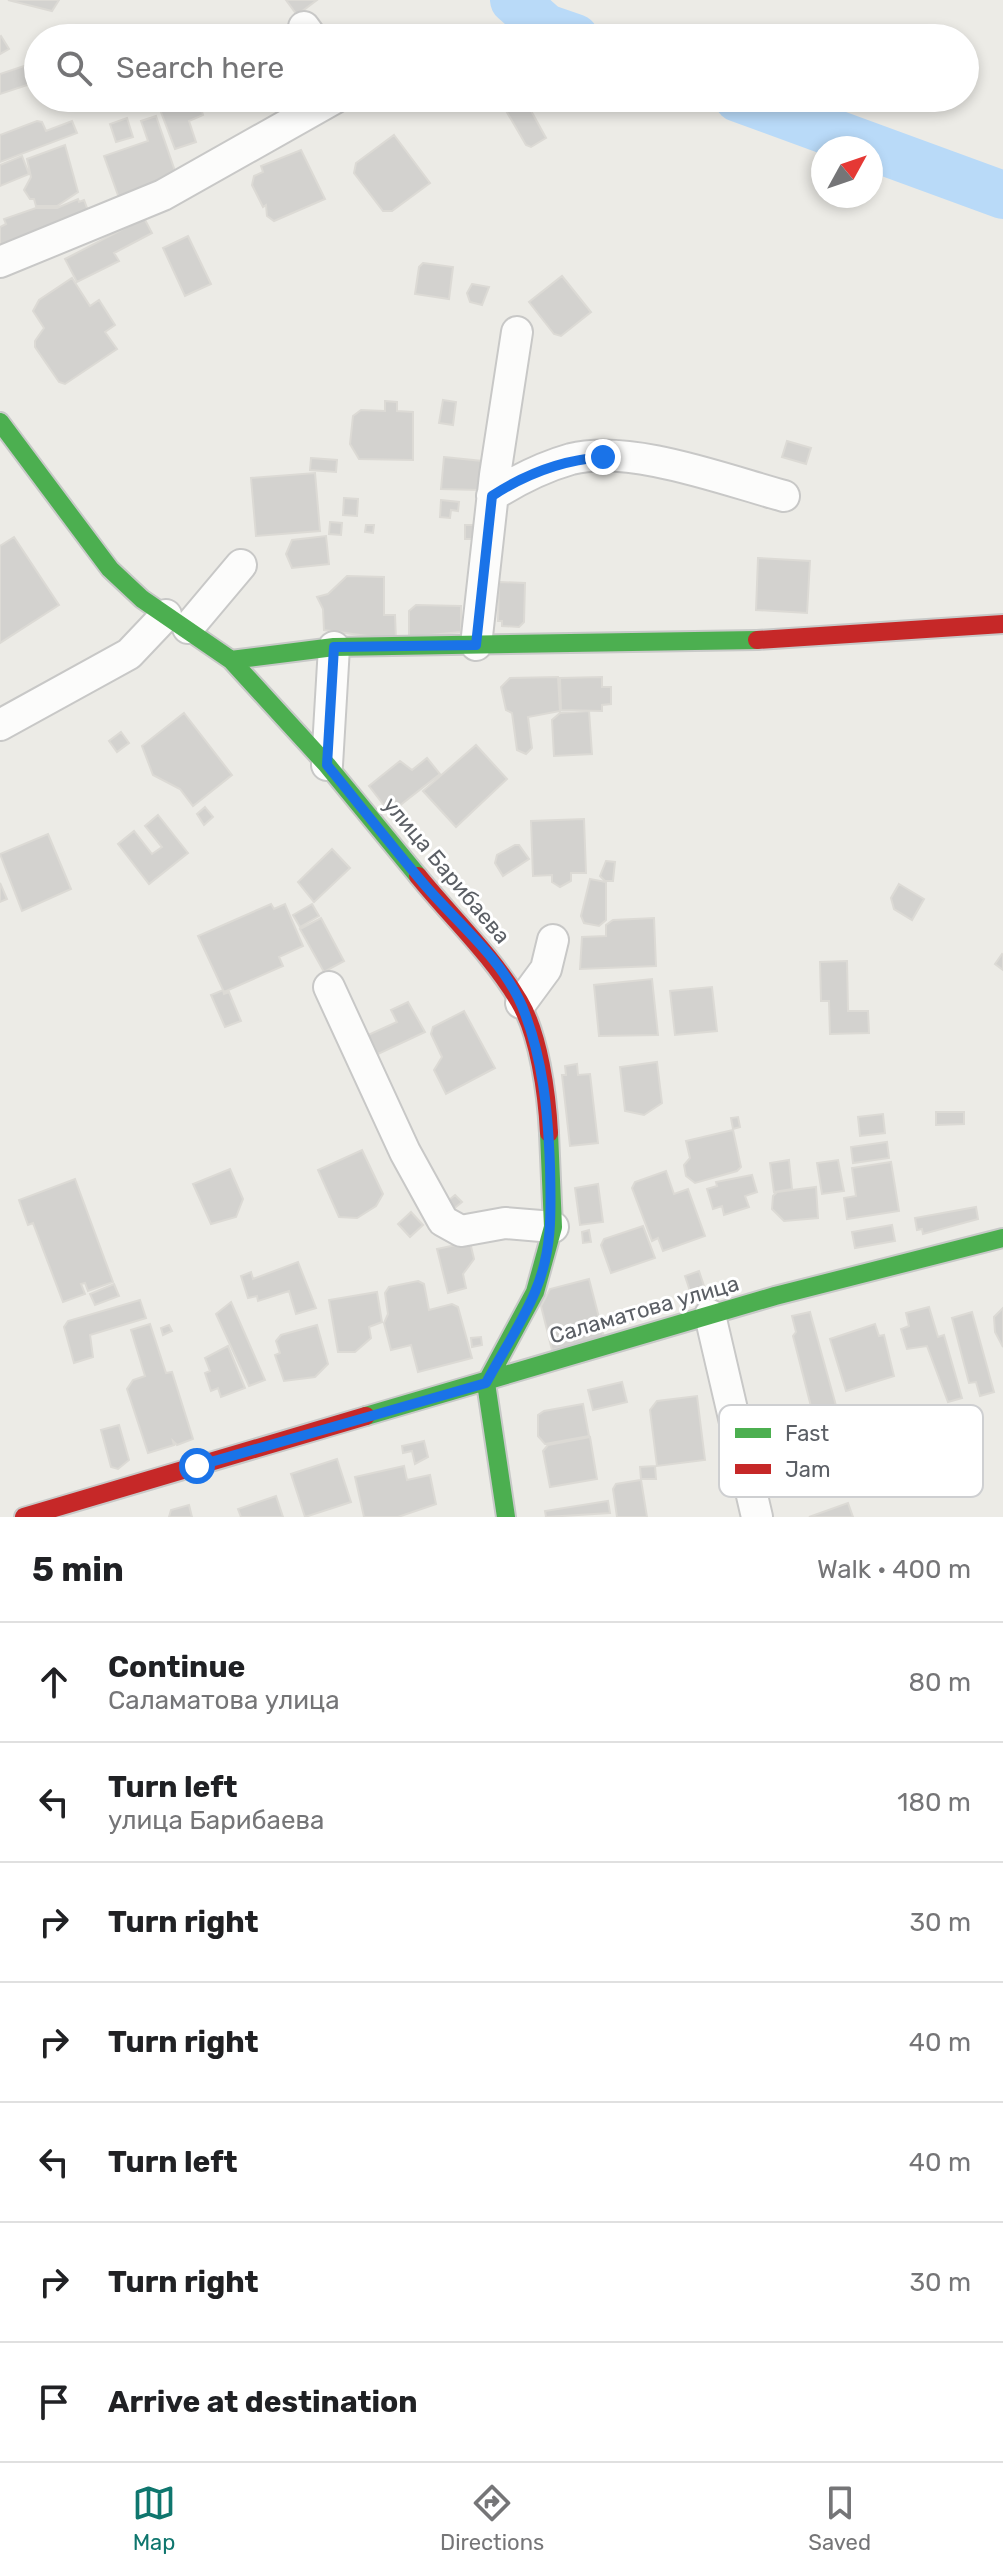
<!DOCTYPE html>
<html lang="en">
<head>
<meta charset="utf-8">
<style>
	:root { --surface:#fff; --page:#f6f6f6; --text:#202124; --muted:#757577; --line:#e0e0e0; --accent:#0f766e }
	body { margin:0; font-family:Rubik,sans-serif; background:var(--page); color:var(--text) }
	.compass { position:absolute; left:811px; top:136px; width:72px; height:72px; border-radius:50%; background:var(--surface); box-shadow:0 4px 12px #0003; rotate:50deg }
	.stop { position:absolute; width:24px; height:24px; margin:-18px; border:6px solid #1a73e8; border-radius:50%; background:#fff }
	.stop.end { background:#1a73e8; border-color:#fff; box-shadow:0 2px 8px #0008 }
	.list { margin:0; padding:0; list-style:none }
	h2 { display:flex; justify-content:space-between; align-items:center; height:104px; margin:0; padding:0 32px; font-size:34px }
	h2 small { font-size:26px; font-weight:400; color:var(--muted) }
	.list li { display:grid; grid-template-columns:52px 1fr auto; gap:24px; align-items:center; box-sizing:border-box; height:120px; padding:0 32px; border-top:2px solid var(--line) }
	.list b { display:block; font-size:30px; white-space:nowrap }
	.list p { margin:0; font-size:26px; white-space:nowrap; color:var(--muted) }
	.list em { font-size:26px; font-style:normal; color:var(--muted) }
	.icon { flex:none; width:44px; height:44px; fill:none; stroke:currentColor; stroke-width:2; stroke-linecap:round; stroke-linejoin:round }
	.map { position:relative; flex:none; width:1003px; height:1517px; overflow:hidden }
	.search { position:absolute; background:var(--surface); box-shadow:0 4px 12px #0003; left:24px; right:24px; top:24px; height:88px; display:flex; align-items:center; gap:20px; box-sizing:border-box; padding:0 28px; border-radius:44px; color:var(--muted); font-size:30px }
	.sheet { height:944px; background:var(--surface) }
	nav { display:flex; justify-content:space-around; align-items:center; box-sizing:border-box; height:112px; border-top:2px solid var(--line); background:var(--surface); font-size:22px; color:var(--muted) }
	nav a { display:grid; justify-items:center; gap:4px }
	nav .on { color:var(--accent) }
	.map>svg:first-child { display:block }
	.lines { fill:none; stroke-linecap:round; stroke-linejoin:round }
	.river { stroke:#b9daf8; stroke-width:48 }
	.building { fill:#d3d2cf; stroke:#dcdad5; stroke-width:2 }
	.street-casing { stroke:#c8c8c7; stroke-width:34 }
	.fast-casing { stroke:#c8c9c8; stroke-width:22 }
	.jam-casing { stroke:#c8c9c8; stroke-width:22 }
	.street { stroke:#fcfcfb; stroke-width:30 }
	.fast { stroke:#4caf50; stroke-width:18 }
	.jam { stroke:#c62828; stroke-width:18 }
	.route { stroke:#1a73e8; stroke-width:10 }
	.labels { text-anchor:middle; stroke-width:6; stroke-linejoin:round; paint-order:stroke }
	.street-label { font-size:22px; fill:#5b5f65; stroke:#fff }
	.key { fill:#fff; stroke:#cecfd1; stroke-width:2 }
	.key-label { font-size:22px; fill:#5b5f65 }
</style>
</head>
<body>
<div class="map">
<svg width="1003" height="1517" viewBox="0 0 1003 1517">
	<rect width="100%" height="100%" fill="#ecebe6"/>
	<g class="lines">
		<path class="river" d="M514,0L546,28L575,38
			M738,98L1003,195"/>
	</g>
	<path class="building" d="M8,0H59L52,11Z
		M286,0H317L297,15Z
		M1,36L9,49L0,54V37Z
		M30,64L36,82L0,94V74Z
		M202,98L199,102L203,115L189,121L196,142L175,149L156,99Z
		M508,98H524L546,138L531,147L526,145L501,102Z
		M156,116L176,174L119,198L104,156L148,141L141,121Z
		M127,118L133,137L116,142L110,124Z
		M37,121L42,122L46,131L72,121L77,133L0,162V135Z
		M394,135L430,183L392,211H383L354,173L356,163Z
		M65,145L78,192L57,206H36L34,199H30L24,190L31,177L27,159Z
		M301,150L325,199L274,221L267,216L266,205L263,207L252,185L254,176L263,172L261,166Z
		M22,156L29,174L0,186V165Z
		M78,199L79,202L84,200L90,216L0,250V227L6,224L4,219L36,208H57Z
		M144,218L152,233L114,253L119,261L77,282L65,259Z
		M188,236L211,284L185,296L163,248Z
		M423,263L453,267L449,299L415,294L419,267Z
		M562,276L591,312L561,336L554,334L529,302Z
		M72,278L90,306L99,300L115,325L105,332L117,349L65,384L59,382L35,347V341L44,328L33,311L39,300Z
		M472,284L489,287L482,305L470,302L467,293Z
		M443,400L456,402L453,425L439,423Z
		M385,401L397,402V411L413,412V460L359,459L350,444L353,416L361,410L385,411Z
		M787,441L811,448L806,464L782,457Z
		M444,457L482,461L479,490L441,489Z
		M311,458L337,460L336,472L310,470Z
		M315,473L320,531L256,536L251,478Z
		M344,498L358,499L357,516L343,515Z
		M441,500L459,502L458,511L451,510L450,518L440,517Z
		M330,522L342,523L341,535L329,534Z
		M366,525H374L373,533L365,532Z
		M465,525H477L478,539H465Z
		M326,536L329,564L292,568L286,554L292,540Z
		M14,537L59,605L0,643V546Z
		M758,558L810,561L807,613L756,610Z
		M347,576L384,577V615H395L396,640L324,630L323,609L317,597L328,594Z
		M499,582L525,583L524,622L519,627L502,626V621H498Z
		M416,605L461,606V632L409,637V611Z
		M558,677L560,711L528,717L532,748L526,754L517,750L512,713L506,710L501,687L510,678Z
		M602,677V687H611V704L602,705V711L561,710L560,678Z
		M589,711L592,754L554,756L552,720L560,713Z
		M184,713L232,775L193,806L180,789L153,775L142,746Z
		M121,732L129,743L117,752L109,741Z
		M476,745L507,779L456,827L423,791Z
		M427,758L440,774L390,813L369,786L400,761L412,770Z
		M205,807L213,817L204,825L197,814Z
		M158,815L188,853L149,884L118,844L134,831L152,854L162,847L145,826Z
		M584,819L586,873H571V881L560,887L552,882V875L533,876L531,821Z
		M48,834L71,889L22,911L0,854Z
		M515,845H519L529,859L503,876L495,863L497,855Z
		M332,849L350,868L314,902L298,882Z
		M606,861L615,862L613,881H605L600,876Z
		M590,879L606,882V920L599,926L584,923L581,916Z
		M0,883L7,899L0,902Z
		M899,884L924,899L912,920L894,909L891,898Z
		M271,904L274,909L285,904L303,946L279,957L283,966L224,992L198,936Z
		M312,904L319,916L300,927L293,915Z
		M321,918L344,961L324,972L300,929Z
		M654,918L656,966L580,969L582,937L606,936V925L613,920Z
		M1002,954L1003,955V970L995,964Z
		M847,961L848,1011H868L869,1033L830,1034L829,1001H821L820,962Z
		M652,979L658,1035L599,1036L594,985Z
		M712,987L717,1031L675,1035L670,991Z
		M223,990L224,994L229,992L241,1021L225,1027L211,995Z
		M408,1002L425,1032L378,1054L366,1039L368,1035L397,1022L391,1010Z
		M464,1011L495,1068L446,1094L434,1070L442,1057L431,1034L433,1027Z
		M657,1062L662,1103L644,1115L625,1111L620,1067Z
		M577,1064L578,1075L590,1074L598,1143L570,1146L562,1075H566L565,1066Z
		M936,1112H964V1124L936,1125Z
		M883,1114L885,1133L860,1136L858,1117Z
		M738,1117L740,1127L733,1129L731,1118Z
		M733,1130L741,1167L737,1171L695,1183L686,1176L684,1165L690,1158L686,1141Z
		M887,1142L889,1158L853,1163L851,1147Z
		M362,1150L383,1194L376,1206L357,1218L339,1217L318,1170Z
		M789,1160L792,1189L774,1192L770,1163Z
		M838,1160L844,1191L822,1194L817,1163Z
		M891,1162L899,1211L847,1219L844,1198L856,1196L852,1168Z
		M230,1169L243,1199L236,1217L211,1224L193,1184Z
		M666,1171L674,1194L688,1189L705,1236L663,1251L658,1238L652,1241L632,1188L635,1182Z
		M752,1175L757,1192L745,1196L749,1207L724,1215L722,1206L713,1209L707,1189L717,1186L716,1182Z
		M75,1179L113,1282L88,1291L85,1283L81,1284L85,1294L63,1302L33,1223L28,1225L19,1200Z
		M598,1184L603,1222L580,1225L575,1188Z
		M816,1187L818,1218L784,1221L772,1209L773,1196L777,1192Z
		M455,1195L462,1202L450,1212L443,1205Z
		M976,1207L978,1219L923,1234L922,1229L917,1230L915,1218Z
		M411,1212L423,1225L410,1237L398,1224Z
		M892,1225L895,1241L855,1248L852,1232Z
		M643,1226L655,1258L611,1273L601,1245L604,1239Z
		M589,1230L591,1242L583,1243L582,1232Z
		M470,1242L474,1259L463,1274L466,1288L448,1293L437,1249Z
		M298,1262L316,1308L296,1314L289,1291L258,1301L257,1296L248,1298L241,1276L251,1272L253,1279Z
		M699,1271L705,1289L691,1294L685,1276Z
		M589,1279L604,1337L552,1350L541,1306L550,1289Z
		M418,1281L424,1284L429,1310L452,1304L458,1307L472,1358L418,1372L411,1345L391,1350L384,1323L388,1314L385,1293L389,1287Z
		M114,1284L119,1296L95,1305L90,1294Z
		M377,1292L382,1322L369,1327L371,1338L355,1352H338L329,1300Z
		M140,1300L146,1318L90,1335L93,1357L74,1363L64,1327L68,1321Z
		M231,1302L265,1380L249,1386L216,1314Z
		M929,1307L938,1337L944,1335L962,1398L948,1402L927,1346L907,1349L901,1329L909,1326L906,1313Z
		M1003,1308V1347L995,1332L994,1317Z
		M810,1312L840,1420L816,1426L793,1336L796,1332L792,1316Z
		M972,1312L994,1392L980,1396L976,1382L969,1383L952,1318Z
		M150,1324L166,1373L172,1372L193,1439L177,1445L173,1441L174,1445L148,1453L127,1389L133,1380L145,1376L131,1330Z
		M875,1324L879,1336L884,1335L894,1376L846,1391L830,1339Z
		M169,1325L172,1331L163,1335L161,1328Z
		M317,1325L328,1364L315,1377L284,1381L275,1355L280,1353L276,1341L281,1335Z
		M481,1337L482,1345L472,1347L471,1338Z
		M228,1346L245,1388L221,1397L218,1388L211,1391L205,1373L210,1371L205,1358Z
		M622,1382L627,1402L593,1410L588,1390Z
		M697,1396L705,1460L657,1466L650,1410L657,1401Z
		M583,1404L589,1436L545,1444L538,1436V1415L544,1411Z
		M119,1425L129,1460L118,1469L111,1467L101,1430Z
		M590,1437L597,1479L550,1487L543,1451L548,1445Z
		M424,1441L428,1457L415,1464L412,1451L403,1453L402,1446Z
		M337,1459L351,1502L305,1517L291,1474Z
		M404,1466L407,1480L430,1475L436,1504L398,1517H364L355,1477Z
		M655,1466L656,1479H641L640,1467Z
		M641,1480L647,1517H617L613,1489L616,1484Z
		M276,1496L283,1517H241L238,1509Z
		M608,1501L610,1513L546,1517L545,1511Z
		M848,1503L853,1517H809Z
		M189,1505L192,1517H169L171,1510Z"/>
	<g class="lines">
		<g class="street-casing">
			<path id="street" d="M304,27L312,38
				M0,262L163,195L335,98
				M492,496C517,480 543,467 571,459C631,444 725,480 784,496
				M188,628L241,565
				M476,645L495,475L517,332
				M0,725L129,654L166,615
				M327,765L334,647
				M329,987L405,1152L443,1221L461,1231L505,1223L553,1227
				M521,1003L546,969L553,940
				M710,1315L757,1517"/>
		</g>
		<g class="fast-casing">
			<path id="fast" d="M0,422L110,569L142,599L231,660L327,765L418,876
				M231,660L334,647L757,640
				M366,1416L775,1296L1003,1238
				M506,1517L486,1383L535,1292L553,1227L549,1133"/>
		</g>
		<g class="jam-casing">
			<path id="jam" d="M757,640L1003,624
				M418,876C452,918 491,954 519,1001C539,1034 547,1094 549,1133
				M24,1517L366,1416"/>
		</g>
		<use href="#street" class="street"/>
		<use href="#fast" class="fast"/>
		<use href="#jam" class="jam"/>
	</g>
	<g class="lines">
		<path class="route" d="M197,1466L486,1383C502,1353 522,1323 535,1292C553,1250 551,1210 550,1166C548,1112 543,1057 522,1006C501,957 456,922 423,883C390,844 359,804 327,765L334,647L476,645L492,496C527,473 562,460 603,457"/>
	</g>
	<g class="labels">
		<g class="street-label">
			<text transform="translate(447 870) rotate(50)" y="8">улица Барибаева</text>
			<text transform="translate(644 1309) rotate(-16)" y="8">Саламатова улица</text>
		</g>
	</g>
	<rect x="719" y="1405" width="264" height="92" rx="12" class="key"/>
	<rect x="735" y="1428" width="36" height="10" fill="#4caf50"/>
	<rect x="735" y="1464" width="36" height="10" fill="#c62828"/>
	<g class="key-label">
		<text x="785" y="1441">Fast</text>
		<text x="785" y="1477">Jam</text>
	</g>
</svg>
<svg class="compass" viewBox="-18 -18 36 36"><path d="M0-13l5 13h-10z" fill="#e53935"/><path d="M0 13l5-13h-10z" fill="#757577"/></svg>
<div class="stop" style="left:197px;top:1466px"></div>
<div class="stop end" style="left:603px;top:457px"></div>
<div class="search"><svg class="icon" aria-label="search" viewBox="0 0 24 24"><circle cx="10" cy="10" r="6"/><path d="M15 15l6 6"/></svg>Search here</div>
</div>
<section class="sheet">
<h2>5 min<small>Walk · 400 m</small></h2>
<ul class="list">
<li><svg class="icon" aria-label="ahead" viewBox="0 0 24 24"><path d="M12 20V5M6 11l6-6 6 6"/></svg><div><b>Continue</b><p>Саламатова улица</p></div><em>80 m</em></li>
<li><svg class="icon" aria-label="left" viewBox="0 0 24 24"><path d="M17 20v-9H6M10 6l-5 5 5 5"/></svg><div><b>Turn left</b><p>улица Барибаева</p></div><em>180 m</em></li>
<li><svg class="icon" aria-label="right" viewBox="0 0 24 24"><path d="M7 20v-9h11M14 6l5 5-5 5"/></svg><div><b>Turn right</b></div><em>30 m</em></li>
<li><svg class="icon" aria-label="right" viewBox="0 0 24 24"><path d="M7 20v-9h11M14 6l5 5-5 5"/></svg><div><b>Turn right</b></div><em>40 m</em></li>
<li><svg class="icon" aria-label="left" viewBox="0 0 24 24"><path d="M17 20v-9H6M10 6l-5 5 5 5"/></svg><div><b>Turn left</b></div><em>40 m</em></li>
<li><svg class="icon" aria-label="right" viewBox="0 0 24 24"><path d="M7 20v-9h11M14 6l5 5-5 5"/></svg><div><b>Turn right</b></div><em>30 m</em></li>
<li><svg class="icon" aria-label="arrive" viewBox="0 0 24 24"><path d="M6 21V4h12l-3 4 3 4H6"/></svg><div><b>Arrive at destination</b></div></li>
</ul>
</section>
<nav>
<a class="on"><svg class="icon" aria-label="map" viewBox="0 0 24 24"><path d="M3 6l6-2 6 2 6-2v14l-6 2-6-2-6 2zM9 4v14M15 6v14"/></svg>Map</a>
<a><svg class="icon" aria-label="directions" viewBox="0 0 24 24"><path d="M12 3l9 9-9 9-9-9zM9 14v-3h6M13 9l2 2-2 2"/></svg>Directions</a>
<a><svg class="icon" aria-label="saved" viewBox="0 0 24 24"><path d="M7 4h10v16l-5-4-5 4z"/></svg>Saved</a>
</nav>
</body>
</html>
